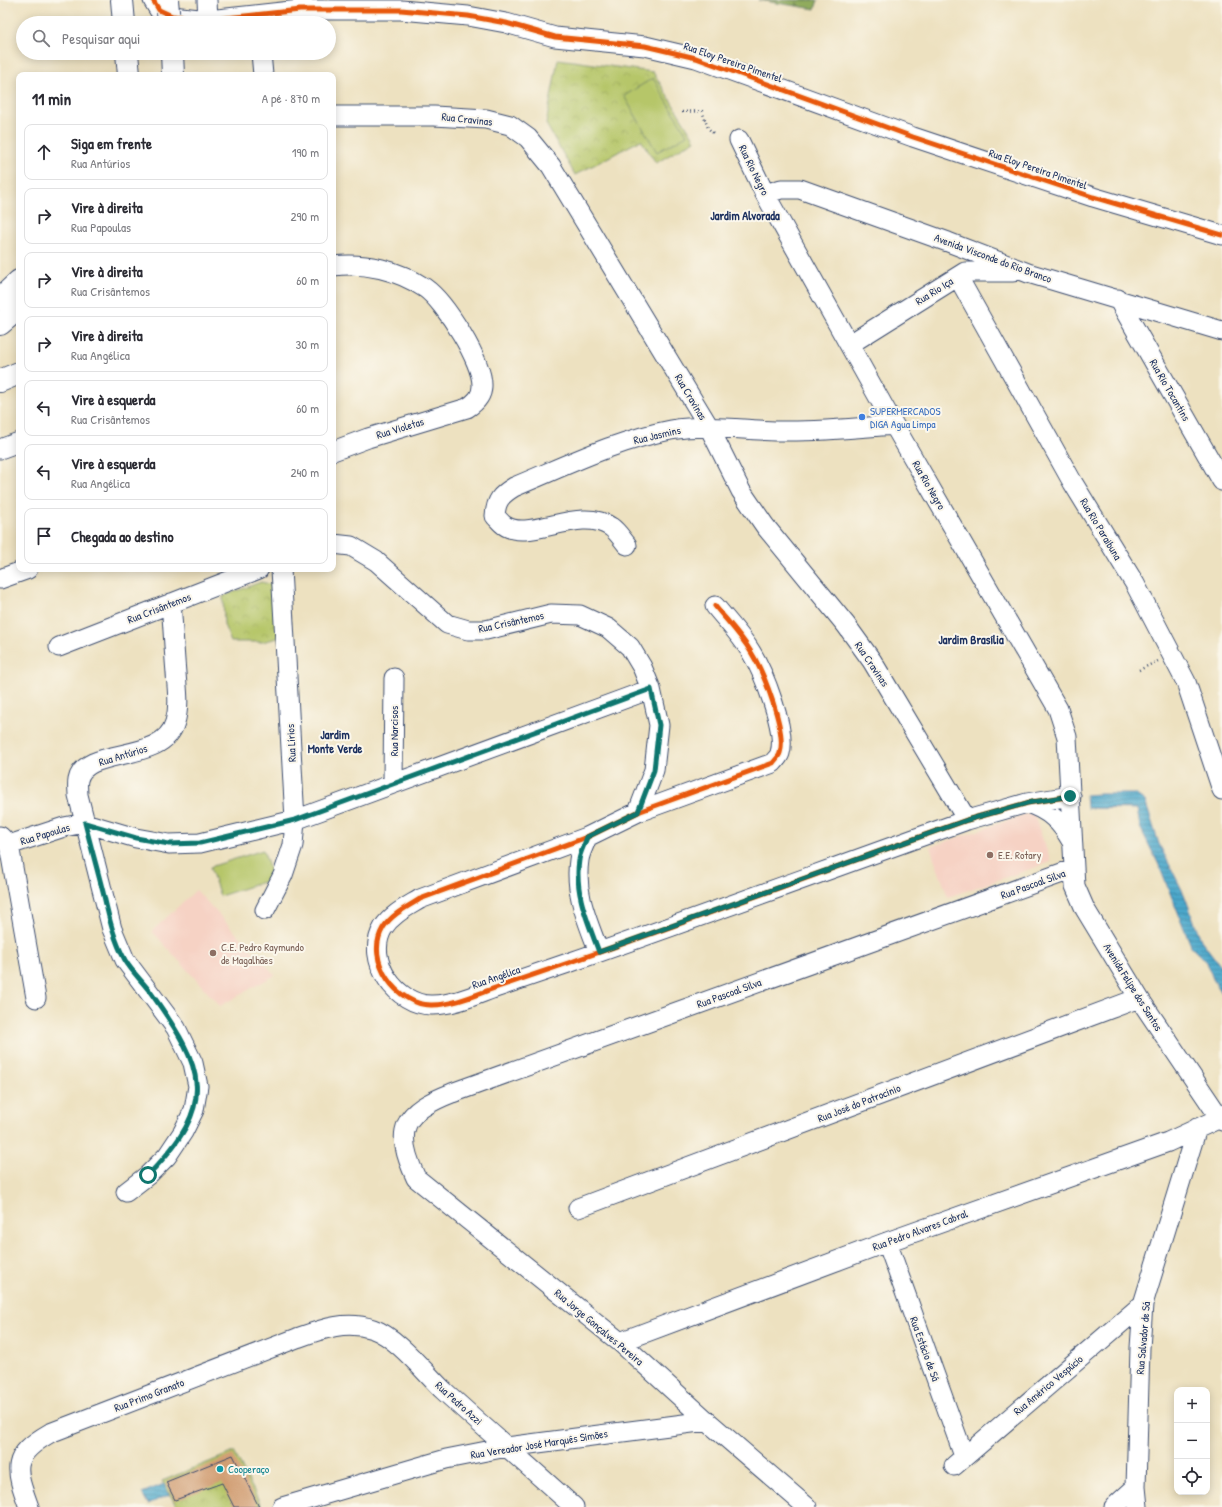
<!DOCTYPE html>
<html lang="pt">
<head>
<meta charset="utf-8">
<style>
	:root { --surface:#fff; --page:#f7f7f7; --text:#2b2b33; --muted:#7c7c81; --line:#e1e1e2 }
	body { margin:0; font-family:"Patrick Hand",sans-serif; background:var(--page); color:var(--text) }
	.controls { position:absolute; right:12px; bottom:12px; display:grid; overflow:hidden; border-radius:8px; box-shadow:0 2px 10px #0003 }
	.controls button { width:36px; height:36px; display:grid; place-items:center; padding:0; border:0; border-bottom:1px solid var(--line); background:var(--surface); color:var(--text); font:20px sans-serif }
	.stop { position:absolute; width:12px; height:12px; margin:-9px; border:3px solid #0f766e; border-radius:50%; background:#fff }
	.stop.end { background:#0f766e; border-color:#fff; box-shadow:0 1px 4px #0008 }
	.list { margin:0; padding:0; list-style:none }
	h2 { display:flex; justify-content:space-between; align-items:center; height:52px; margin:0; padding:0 16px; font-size:17px }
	h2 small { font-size:13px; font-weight:400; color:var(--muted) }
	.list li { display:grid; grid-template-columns:26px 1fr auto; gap:12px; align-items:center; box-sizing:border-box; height:56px; margin:0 8px 8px; padding:0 8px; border:1px solid var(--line); border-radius:8px }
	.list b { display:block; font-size:15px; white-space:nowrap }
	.list p { margin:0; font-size:13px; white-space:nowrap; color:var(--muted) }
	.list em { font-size:13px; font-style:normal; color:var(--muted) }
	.icon { flex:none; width:22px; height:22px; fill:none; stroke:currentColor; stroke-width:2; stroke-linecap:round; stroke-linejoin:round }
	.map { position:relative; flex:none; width:1222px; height:1507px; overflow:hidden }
	.search { position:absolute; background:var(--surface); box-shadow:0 2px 10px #0003; left:16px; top:16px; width:320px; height:44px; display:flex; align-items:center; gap:10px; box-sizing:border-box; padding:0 14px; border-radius:22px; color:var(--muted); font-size:15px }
	.panel { position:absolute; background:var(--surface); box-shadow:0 2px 10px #0003; left:16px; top:72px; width:320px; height:500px; border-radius:8px }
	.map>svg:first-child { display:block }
	.built { fill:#f6d2c4 }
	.forest { fill:url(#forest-firs); stroke:#566d5e }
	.park { fill:url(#park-crowns); stroke:#687a64 }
	.pitch { fill:#b6c669; stroke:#687a64 }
	.water { fill:url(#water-rules); stroke:#346b94 }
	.building { fill:#d19e73 }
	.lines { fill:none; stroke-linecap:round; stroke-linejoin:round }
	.minor-casing { stroke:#3a4a6d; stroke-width:21 }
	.major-casing { stroke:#3a4a6d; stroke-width:24 }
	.path { stroke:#3a4a6d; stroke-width:2.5; stroke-dasharray:1 3; stroke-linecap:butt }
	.minor { stroke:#fff; stroke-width:19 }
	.major { stroke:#fff; stroke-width:22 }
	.major-bridge-casing { stroke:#3a4a6d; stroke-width:24; stroke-linecap:butt }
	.major-bridge { stroke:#fff; stroke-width:22 }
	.cycleway-casing { stroke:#fbf7ec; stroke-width:8 }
	.cycleway { stroke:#e8590c; stroke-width:5 }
	.route { stroke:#0f766e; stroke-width:5 }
	.shop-dot { fill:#3f7fe0; stroke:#fbf7ec; stroke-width:1.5 }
	.education-dot { fill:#8d6e63; stroke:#fbf7ec; stroke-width:1.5 }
	.culture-dot { fill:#0f9aa8; stroke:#fbf7ec; stroke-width:1.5 }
	.labels { text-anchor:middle; stroke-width:4; stroke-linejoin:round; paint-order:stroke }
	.street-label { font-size:11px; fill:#1b2f5e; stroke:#fbf7ec }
	.shop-label { font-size:11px; fill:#366cbe; stroke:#fbf7ec; text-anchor:start }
	.education-label { font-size:11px; fill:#785e54; stroke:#fbf7ec; text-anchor:start }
	.culture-label { font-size:11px; fill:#0d838f; stroke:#fbf7ec; text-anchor:start }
	.neighbourhood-label { font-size:12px; font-weight:bold; fill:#1b2f5e; stroke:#fbf7ec }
</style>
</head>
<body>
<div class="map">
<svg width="1222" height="1507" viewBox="0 0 1222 1507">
	<defs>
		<pattern id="forest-firs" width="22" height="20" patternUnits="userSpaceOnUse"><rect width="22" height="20" fill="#90ab5d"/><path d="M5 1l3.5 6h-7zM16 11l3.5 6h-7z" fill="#758c50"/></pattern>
		<pattern id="park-crowns" width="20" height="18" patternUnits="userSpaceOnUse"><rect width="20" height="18" fill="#b6c669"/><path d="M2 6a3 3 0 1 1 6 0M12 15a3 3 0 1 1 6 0" fill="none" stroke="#9caa5d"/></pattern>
		<pattern id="water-rules" width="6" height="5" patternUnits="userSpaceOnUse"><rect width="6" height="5" fill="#4ca7ca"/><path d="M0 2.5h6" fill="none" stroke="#3e88a7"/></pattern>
	</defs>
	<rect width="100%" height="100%" fill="#fbf7ec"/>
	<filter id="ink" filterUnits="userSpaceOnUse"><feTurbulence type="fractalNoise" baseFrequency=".025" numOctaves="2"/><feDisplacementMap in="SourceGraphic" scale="8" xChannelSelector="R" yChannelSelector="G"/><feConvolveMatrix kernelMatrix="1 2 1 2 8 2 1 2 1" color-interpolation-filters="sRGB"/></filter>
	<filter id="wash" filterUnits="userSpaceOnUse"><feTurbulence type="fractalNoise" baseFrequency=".012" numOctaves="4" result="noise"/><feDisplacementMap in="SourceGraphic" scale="16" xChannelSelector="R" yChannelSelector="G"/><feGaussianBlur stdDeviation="0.9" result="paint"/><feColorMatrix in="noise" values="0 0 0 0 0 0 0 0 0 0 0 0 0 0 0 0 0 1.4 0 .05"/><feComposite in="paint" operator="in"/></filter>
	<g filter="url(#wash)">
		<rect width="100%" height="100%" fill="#ede1c0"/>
		<path class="built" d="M1033,812L1051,862L948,897L930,847Z
			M196,890L275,975L220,1006L152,931Z"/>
		<path class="forest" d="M758,0H818L815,9Z"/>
		<path class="park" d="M558,59L653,72L695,140L656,163L641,140L575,175L546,124Z
			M261,582L275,585L278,638L262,642H231L224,625L223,596Z
			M234,1452L262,1507H177L162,1481Z"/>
		<path class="pitch" d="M653,78L687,135L657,152L624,96Z
			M263,850L273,879L220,896L210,867Z"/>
		<path class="water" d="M1099,794H1135L1145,801L1159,844L1184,894L1201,940L1222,968V993L1213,979L1207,962L1192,948L1158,863L1140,827L1137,809L1087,808L1086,795Z
			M164,1484L169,1495L148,1504L142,1493Z"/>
		<g id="blocks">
			<path class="building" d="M233,1455L259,1507H234L222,1483L175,1500L166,1482Z"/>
		</g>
	</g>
	<g filter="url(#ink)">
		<use href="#blocks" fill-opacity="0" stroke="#3a4a6d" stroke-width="1"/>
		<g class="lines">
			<g class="minor-casing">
				<path id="minor" d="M153,0L159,10L172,16L208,20L300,10H401L468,16L506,23L555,37L645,46L696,58L913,137L1093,197L1222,235
					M207,0L208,20
					M261,53L263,75
					M333,116H434L486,119L510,125L528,138L551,166L709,427L741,491L765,526L846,625L872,661L967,820
					M739,140L765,194L894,425L1058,709L1067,737L1075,886L1085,909L1139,998L1222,1121
					M765,194L781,189H800L948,242L1028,273L1222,331
					M333,266C365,262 398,270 425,288C445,302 483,362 482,386C482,397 475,403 467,408L368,438L333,451
					M958,277L1073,483L1135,584L1186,682L1222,790
					M1118,299L1222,481
					M850,344L965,272H1013
					M0,449L19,442
					M333,544L351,546L376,561L447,624L468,630H486L551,614L580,615L608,628L630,647L642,667L651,689L659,725L654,770L638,812
					M627,545C622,539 617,531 611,527C580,505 528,543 504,525C501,523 498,519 495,516C496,500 501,495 514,487C565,466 617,440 671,430C707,424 743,430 779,431C818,432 856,428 894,425
					M0,579L28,569
					M715,606C727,621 741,635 751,652C763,671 787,731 780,753C779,757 775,760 773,763L638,812L587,837L420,899C407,907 392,914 383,928C364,960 397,1006 432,1005C453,1005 473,996 492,989C518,980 544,971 571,962C703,916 835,867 967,820L1027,803L1071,796
					M59,647L259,569
					M393,783L394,678
					M1027,803C1049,810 1061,822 1072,842
					M0,836L9,845L36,998
					M587,837C585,844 580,852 579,860C574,893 588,922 599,952
					M9,845L64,827L85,823L136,838L169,844L200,843L295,820L651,689
					M265,910L283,875L293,845L295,820L281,569
					M126,1192L148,1175L167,1156L183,1132L194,1110L198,1086L193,1063L176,1028L125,960L112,929L78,795C78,791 77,785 78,780C85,745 163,765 175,722C180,706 177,689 176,673C174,650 173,626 171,603
					M578,1208L1139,998
					M887,1242L964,1456
					M620,1342L887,1242L1168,1142L1220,1118
					M954,1466L1143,1304
					M29,1507C15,1469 10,1456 50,1433L297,1338C322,1329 346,1320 373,1329C397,1337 425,1373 444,1391C487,1430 531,1468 574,1507
					M282,1507L446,1459L507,1447L707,1421
					M807,1507L707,1421L620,1342L416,1178C393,1129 403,1112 452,1093L1073,869
					M1114,1507L1136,1487
					M1138,1507L1136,1487L1140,1348L1143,1304L1197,1128"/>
			</g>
			<g class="major-casing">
				<path id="major" d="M122,0L124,23
					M127,53L129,75
					M172,53L173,75
					M0,299L19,281
					M0,324L19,308
					M0,381L19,373"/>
			</g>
			<path class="path" d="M682,112L702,111L708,128L714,134
				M1139,670L1158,661"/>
			<use href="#minor" class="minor"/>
			<use href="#major" class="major"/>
			<g class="major-bridge-casing">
				<path id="major-bridge" d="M167,0L169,23"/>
			</g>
			<use href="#major-bridge" class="major-bridge"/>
			<g class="cycleway-casing">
				<path id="cycleway" d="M153,0L159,10L172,16L208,20L300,10H401L468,16L506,23L555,37L645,46L696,58L913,137L1093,197L1222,235
					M715,606C727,621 741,635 751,652C763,671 787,731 780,753C779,757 775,760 773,763L638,812L587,837L420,899C407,907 392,914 383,928C364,960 397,1006 432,1005C453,1005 473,996 492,989C518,980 544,971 571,962C703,916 835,867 967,820L1027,803L1071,796"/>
			</g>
			<use href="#cycleway" class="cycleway"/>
		</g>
	</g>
	<g class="lines" filter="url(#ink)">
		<path class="route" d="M148,1175C219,1103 205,1069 151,993C143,982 132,972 125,960C114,940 109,918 104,896C98,872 91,847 85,823L136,838L169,844L200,843L295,820L651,689L659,725L654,770L638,812L587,837C585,844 580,852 579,860C574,893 588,922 599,952L967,820L1027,803L1070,796"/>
	</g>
	<circle class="shop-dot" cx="862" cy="417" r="4"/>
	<g class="education-dot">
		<circle cx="990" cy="855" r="4"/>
		<circle cx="213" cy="953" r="4"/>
	</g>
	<circle class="culture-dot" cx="220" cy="1469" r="4"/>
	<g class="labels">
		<g class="street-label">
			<text transform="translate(733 62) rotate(19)" y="4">Rua Eloy Pereira Pimentel</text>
			<text transform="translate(467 119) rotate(6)" y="4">Rua Cravinas</text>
			<text transform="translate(1038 169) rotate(19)" y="4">Rua Eloy Pereira Pimentel</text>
			<text transform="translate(754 170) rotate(64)" y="4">Rua Rio Negro</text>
			<text transform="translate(993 258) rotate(20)" y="4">Avenida Visconde do Rio Branco</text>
			<text transform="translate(934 291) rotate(-32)" y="4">Rua Rio Iça</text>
			<text transform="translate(1170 390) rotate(60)" y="4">Rua Rio Tocantins</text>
			<text transform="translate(691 397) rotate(59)" y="4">Rua Cravinas</text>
			<text transform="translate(400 428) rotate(-17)" y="4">Rua Violetas</text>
			<text transform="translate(657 435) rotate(-13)" y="4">Rua Jasmins</text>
			<text transform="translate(929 485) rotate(60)" y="4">Rua Rio Negro</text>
			<text transform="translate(1101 529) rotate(59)" y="4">Rua Rio Paraibuna</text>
			<text transform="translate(159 608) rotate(-21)" y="4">Rua Crisântemos</text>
			<text transform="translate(511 622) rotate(-12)" y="4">Rua Crisântemos</text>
			<text transform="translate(872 664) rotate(56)" y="4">Rua Cravinas</text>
			<text transform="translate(394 731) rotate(-90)" y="4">Rua Narcisos</text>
			<text transform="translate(291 743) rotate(-93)" y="4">Rua Lírios</text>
			<text transform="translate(123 755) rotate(-17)" y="4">Rua Antúrios</text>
			<text transform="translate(45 834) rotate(-17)" y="4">Rua Papoulas</text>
			<text transform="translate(1033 884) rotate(-20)" y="4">Rua Pascoal Silva</text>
			<text transform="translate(496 977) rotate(-19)" y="4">Rua Angélica</text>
			<text transform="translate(1133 987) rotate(58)" y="4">Avenida Felipe dos Santos</text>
			<text transform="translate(729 993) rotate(-20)" y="4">Rua Pascoal Silva</text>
			<text transform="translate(859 1103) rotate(-21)" y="4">Rua José do Patrocínio</text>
			<text transform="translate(920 1230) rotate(-20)" y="4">Rua Pedro Alvares Cabral</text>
			<text transform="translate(599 1327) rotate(40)" y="4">Rua Jorge Gonçalves Pereira</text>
			<text transform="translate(1143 1338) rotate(-85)" y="4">Rua Salvador de Sá</text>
			<text transform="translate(925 1349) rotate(70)" y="4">Rua Estácio de Sá</text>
			<text transform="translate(1048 1385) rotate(-40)" y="4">Rua Américo Vespúcio</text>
			<text transform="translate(149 1395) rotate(-21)" y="4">Rua Primo Granato</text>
			<text transform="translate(459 1403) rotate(42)" y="4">Rua Pedro Azzi</text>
			<text transform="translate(539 1444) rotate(-9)" y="4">Rua Vereador José Marquês Simões</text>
		</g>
		<g class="shop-label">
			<text x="870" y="415">SUPERMERCADOS<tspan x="870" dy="13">DIGA Agua Limpa</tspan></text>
		</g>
		<g class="education-label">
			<text x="998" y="859">E.E. Rotary</text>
			<text x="221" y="951">C.E. Pedro Raymundo<tspan x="221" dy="13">de Magalhães</tspan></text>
		</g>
		<g class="culture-label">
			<text x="228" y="1473">Cooperaço</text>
		</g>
		<g class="neighbourhood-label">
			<text x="745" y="220">Jardim Alvorada</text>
			<text x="971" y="644">Jardim Brasília</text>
			<text x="335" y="739">Jardim<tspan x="335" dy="14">Monte Verde</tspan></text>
		</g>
	</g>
</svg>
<div class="controls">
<button>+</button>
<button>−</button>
<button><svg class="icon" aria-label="locate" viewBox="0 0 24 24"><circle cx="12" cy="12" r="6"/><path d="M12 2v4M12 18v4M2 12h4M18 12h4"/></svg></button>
</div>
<div class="stop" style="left:148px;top:1175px"></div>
<div class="stop end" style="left:1070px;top:796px"></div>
<div class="search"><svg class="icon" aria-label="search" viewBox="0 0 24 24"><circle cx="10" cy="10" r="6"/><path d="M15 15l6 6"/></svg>Pesquisar aqui</div>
<section class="panel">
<h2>11 min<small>A pé · 870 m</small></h2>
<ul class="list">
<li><svg class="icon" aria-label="ahead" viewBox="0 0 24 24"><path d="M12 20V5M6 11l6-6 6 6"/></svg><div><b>Siga em frente</b><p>Rua Antúrios</p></div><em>190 m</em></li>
<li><svg class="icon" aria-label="right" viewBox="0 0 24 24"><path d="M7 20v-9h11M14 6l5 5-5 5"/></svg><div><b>Vire à direita</b><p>Rua Papoulas</p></div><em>290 m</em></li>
<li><svg class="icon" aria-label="right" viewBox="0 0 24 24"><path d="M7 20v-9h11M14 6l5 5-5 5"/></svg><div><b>Vire à direita</b><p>Rua Crisântemos</p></div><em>60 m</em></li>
<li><svg class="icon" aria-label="right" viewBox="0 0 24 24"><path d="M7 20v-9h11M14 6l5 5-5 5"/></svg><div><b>Vire à direita</b><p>Rua Angélica</p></div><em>30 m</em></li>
<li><svg class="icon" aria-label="left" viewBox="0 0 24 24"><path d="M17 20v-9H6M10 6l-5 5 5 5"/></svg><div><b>Vire à esquerda</b><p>Rua Crisântemos</p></div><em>60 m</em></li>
<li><svg class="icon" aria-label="left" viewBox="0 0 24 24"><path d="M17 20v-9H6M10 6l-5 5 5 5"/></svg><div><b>Vire à esquerda</b><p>Rua Angélica</p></div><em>240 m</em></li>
<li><svg class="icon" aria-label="arrive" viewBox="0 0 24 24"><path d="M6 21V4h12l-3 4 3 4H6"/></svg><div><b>Chegada ao destino</b></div></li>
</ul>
</section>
</div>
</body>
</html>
